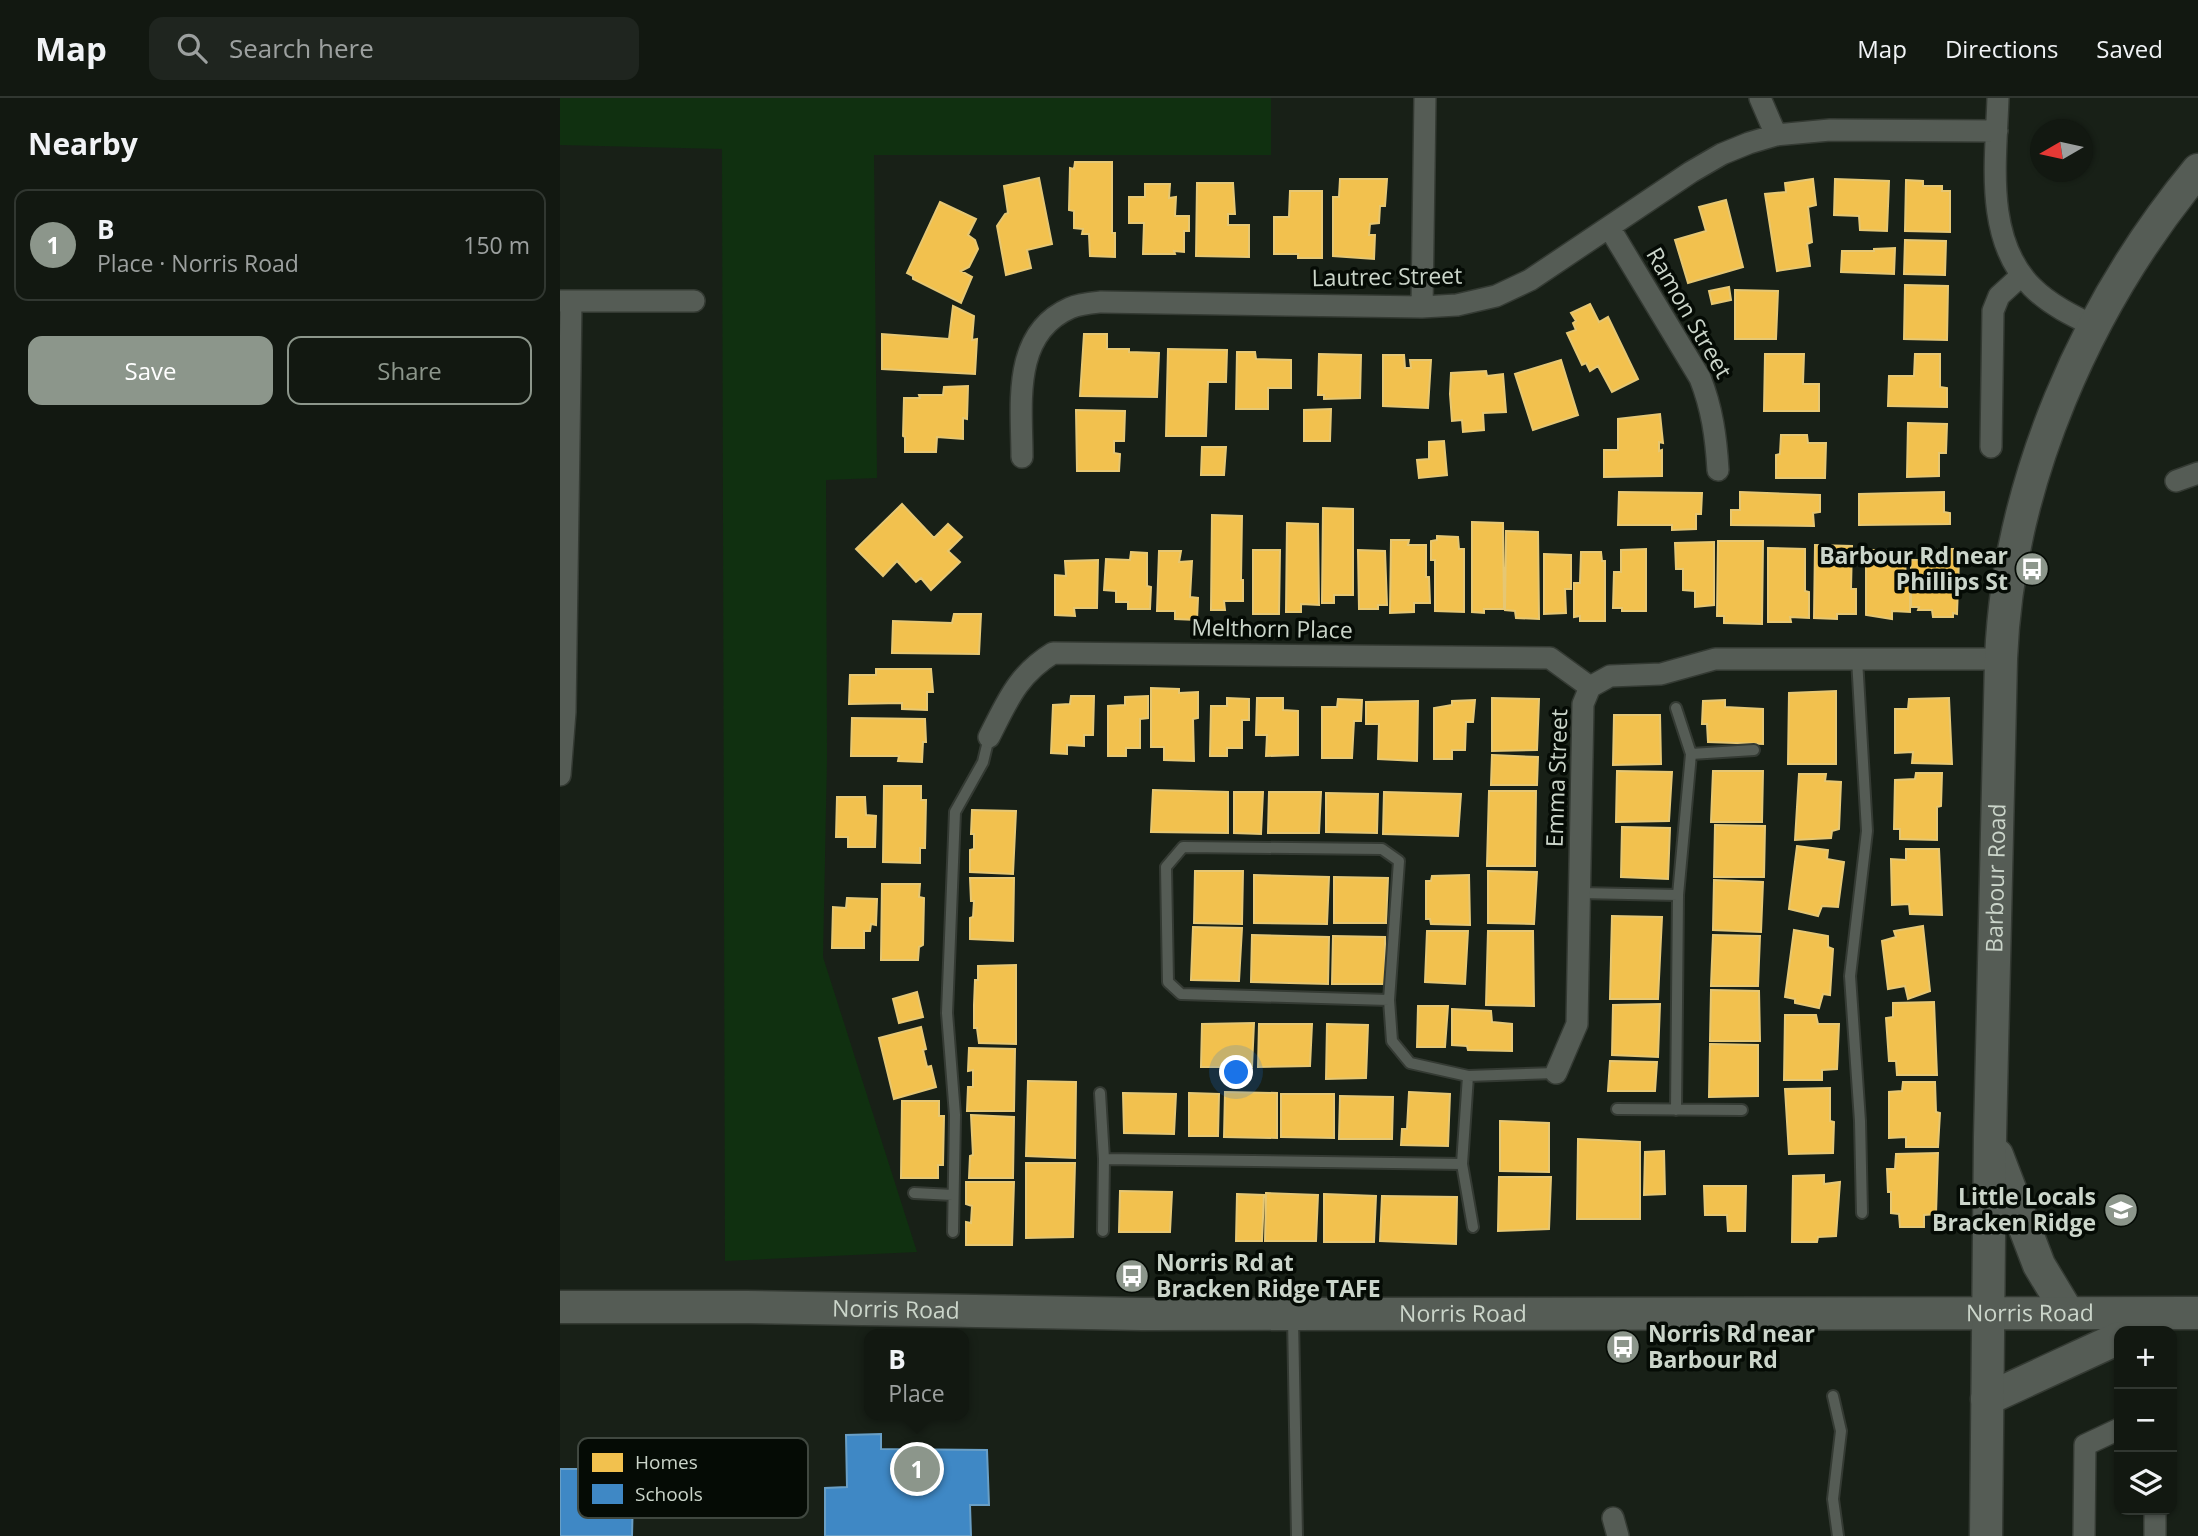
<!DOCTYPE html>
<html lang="en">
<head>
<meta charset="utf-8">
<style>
	:root { --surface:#121811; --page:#1f251f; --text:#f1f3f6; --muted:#9ca09f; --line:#313731; --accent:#8c968b }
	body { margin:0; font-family:"Open Sans",sans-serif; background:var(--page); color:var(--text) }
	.controls { position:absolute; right:21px; bottom:21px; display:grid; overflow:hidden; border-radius:14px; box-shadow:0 2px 5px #0004 }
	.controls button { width:63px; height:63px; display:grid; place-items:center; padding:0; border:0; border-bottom:2px solid var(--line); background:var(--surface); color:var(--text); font:35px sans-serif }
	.compass { position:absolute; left:1470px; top:21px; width:63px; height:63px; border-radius:50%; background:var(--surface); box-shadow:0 2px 5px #0004; rotate:261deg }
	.you { position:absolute; left:677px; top:975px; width:24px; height:24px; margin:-18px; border:5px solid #fff; border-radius:50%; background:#1a73e8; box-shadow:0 0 0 10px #1a73e833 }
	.badge { display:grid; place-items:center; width:46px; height:46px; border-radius:50%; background:var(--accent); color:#fff; font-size:23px; font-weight:700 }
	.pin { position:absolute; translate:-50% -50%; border:4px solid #fff; box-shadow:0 2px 7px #0006 }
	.popup { position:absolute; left:304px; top:1231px; width:105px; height:91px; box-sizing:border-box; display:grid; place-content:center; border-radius:14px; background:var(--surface); filter:drop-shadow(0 2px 5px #0005); font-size:23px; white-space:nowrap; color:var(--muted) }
	.popup b { font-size:26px; color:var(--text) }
	.popup::after { content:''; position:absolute; left:50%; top:100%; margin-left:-14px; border:14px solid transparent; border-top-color:var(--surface) }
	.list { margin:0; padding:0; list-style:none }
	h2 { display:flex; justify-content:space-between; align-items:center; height:91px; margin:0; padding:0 28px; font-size:30px }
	h2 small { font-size:23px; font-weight:400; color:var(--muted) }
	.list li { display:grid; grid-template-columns:46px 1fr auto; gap:21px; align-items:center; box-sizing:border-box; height:112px; margin:0 14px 14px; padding:0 14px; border:2px solid var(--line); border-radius:14px }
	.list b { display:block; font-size:26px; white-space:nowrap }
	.list p { margin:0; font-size:23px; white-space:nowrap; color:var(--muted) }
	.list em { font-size:23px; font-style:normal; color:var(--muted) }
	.actions { display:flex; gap:14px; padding:21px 28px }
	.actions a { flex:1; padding:16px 0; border:2px solid var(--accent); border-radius:14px; text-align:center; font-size:24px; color:var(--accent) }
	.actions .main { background:var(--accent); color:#fff }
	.icon { flex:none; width:38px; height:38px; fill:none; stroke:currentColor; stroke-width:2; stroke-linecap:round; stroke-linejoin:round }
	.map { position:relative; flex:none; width:1638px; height:1438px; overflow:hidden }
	header { display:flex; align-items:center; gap:42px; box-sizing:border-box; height:98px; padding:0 35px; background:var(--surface); border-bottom:2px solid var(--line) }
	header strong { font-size:33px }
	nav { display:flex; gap:38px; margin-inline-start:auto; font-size:24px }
	.search { width:490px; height:63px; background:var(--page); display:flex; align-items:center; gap:18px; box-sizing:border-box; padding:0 24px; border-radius:14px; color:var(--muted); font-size:26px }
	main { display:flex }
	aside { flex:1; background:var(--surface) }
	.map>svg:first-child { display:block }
	.green { fill:#103010 }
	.homes { fill:#f2c14e; stroke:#e6c773; stroke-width:2 }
	.schools { fill:#3f88c5; stroke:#699fc6; stroke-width:2 }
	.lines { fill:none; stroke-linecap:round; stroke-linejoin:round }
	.lane-casing { stroke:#343a33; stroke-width:14 }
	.street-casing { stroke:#343a33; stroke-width:24 }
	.secondary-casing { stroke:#343a33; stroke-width:35 }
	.lane { stroke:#555c55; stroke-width:10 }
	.street { stroke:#555c55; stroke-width:21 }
	.secondary { stroke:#555c55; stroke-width:32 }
	.labels { text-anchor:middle; stroke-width:7; stroke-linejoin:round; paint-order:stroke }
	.street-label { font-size:23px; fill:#cbd5ca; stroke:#050b05 }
	.poi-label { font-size:23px; font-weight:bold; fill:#cbd5ca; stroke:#050b05; text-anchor:end }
	.key { fill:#050b05; stroke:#404840; stroke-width:2 }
	.key-label { font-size:19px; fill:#cbd5ca }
</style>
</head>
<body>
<header>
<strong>Map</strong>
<div class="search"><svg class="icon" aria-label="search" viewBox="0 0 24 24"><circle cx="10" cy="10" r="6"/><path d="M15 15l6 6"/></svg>Search here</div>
<nav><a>Map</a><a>Directions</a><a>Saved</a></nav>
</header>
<main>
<aside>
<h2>Nearby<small></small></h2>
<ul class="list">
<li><span class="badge">1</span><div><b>B</b><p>Place · Norris Road</p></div><em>150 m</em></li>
</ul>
<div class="actions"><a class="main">Save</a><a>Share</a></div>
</aside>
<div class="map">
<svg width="1638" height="1438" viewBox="0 0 1638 1438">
	<rect width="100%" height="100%" fill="#182017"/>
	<path class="green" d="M0,0H711V57H314L317,380L266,382L267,660L263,859L357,1154L165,1163L162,51L0,47Z"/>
	<path class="homes" d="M515,64H552V135H555V159L530,158L529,136H522L523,131L514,130V113L509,112L510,70L514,71Z
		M479,80L492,146L467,152L471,170L446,177L437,128L445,116L448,115L444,88Z
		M780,81H827L825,108H820L819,125L810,126L809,137H815L814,161L773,158V99H779Z
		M1253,81L1256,107L1248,109L1252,144L1247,146L1250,168L1217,173L1205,96L1226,94L1225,85Z
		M1275,81L1329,83L1327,133L1300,132L1299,118L1274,117Z
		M1346,82L1363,83V88H1382V93H1390V134L1345,133Z
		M637,85H673L675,116H668V127H689V159L636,158Z
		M585,86H610L609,100L616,99L615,118H629V133H624V154L614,153L615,156H583L584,125H569V99H585Z
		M730,93H762V160H738V156H714V119H729Z
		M1166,102L1183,169L1128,185L1115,142L1146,133L1139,109Z
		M380,104L416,121L408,137L415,142L418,151L409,169L401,173L412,179L401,205L353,181V178L347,175Z
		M1345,142L1386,143L1385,177L1344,176Z
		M1335,150L1334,176L1281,174L1282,153H1314V151Z
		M1345,187L1388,188L1387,242L1344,241Z
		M1169,189L1171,202L1152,206L1149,193Z
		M1175,192L1218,193L1216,241H1175Z
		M1030,206L1039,224L1048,219L1078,281L1052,294L1038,268L1030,273L1026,265L1022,267L1007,235L1016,232L1013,225L1016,223L1011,215Z
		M393,208L414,218L412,242L417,241L415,276L322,271V236L389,241Z
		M524,236H547V251H569V254L599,255L597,299L520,298Z
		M608,251L667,252L666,284H648L646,338H606Z
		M677,254H695L696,261L731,262V290H708V311H676Z
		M759,256L801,257L800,300L764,301V297H758Z
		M1205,256H1244L1243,286H1259V313H1204Z
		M1355,256H1380V289L1387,290V309L1328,308L1329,278H1354Z
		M823,257H844L845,270H851L850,262H871L868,310L823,308Z
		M1001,262L1018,317L973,332L955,276Z
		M926,273L927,278L943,276L946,314L923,315L924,332L903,334L902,322L892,323L890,296L891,275Z
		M408,288L407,321L403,320V341L377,339L376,354H345V339L343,338L344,300H360L359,297H383L384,289Z
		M771,311L770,343H744V312Z
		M516,312L565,313L564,343H554V355L560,356L559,373H517Z
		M1100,316L1103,345L1099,344V353L1102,352V378L1044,379V352H1058V321Z
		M1348,325L1387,326L1386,355H1379V378L1347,379Z
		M1221,337H1247L1248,345H1266L1265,380H1216V357L1220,356Z
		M884,343L887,377L859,380L857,362L869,361V344Z
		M642,349H666L664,377H641Z
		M1059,394L1142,395L1141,416H1136V431L1112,432V427H1058Z
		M1180,394L1260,397V414L1253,415L1254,428L1171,427V412H1180Z
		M1384,394V414L1390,415V426L1299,427V396Z
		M342,406L374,440L388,426L402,439L388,453L400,464L371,492L361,480L356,484L337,463L323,478L296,451Z
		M763,410L793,411V497H774V505H762Z
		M652,417L682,418L681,482H683V503H664L665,512H651Z
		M912,424L943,425L944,511H924V515L912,514Z
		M727,425L758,426L759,507L741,506V514H726Z
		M946,433L978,434L979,521L956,520L955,513L945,512Z
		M877,438L898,439L899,451H904V514L875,513V462H871V443L877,442Z
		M831,442H849L848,447H866V479H869L870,505H854V514L830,515Z
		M1158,443H1203L1202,526L1164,525V518H1157Z
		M1154,444V507L1135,509V493L1123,492V471H1116L1115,445Z
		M1255,447L1292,448L1291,491H1296V516H1277V521L1254,520Z
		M1208,450L1245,451V493L1249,494V520L1230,519L1231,524H1208Z
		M1086,451V513H1062V510H1053L1054,474H1061V452Z
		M1378,451H1393V461H1399L1397,516L1393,515V519H1373L1372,512H1358L1359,509H1351V462H1378Z
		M693,452H720L719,516H693Z
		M798,452L825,453L827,507H818V511H799Z
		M1306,452H1346L1345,487L1350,488V514L1332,513V521L1306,517Z
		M599,453H621L619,464L632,463L630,499L638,500L637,522L615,521V513H597Z
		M571,454L587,455V488L591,489L590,511H568V504H556V493L544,492L546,461L570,462Z
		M1021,454H1041L1042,463H1045V523H1020V518L1014,519V485H1020Z
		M984,456L1011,457V491H1005L1006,515L984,516Z
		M538,462L537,510H514L515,518L495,517V477L506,478L505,463Z
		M394,516H421L419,556L332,555L333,523L392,525Z
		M316,571H371L373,594H367V612L342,611V605L289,606L290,577H316Z
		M591,590L619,591V595L638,594V620L633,621L634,663L604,662V649H591Z
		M1276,593V666H1228L1229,595Z
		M511,598H534L533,637H524V648L507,647V656L491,655L493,607L510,606Z
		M588,598V620L580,621V650H566V658H548V608L565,607V599Z
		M667,600L689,601V622H682V650H667V658H650L651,608H667Z
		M697,600H723V612L738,613V657L706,658L707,637H696Z
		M932,600L979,601L977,652L932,653Z
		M1389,600L1392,666L1352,665L1353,654L1335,655V611H1348L1349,601Z
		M778,601L802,602L801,623H794L792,660H762V609H777Z
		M915,602L913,624H906L905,652H892V661H874V610L892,607V603Z
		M1165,602V609L1203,611V646L1148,644L1147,626H1142L1143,603Z
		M858,603L857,663L818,661L819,626H806V604Z
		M1054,617H1100L1101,666L1053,667Z
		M292,620L365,621L366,644H363L362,664L338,663L339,658H291Z
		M932,657L978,659L977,687H931Z
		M1057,673L1112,674L1109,723L1056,724Z
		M1153,673H1203L1202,724H1151Z
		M1356,675H1382L1381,708L1377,709V742L1340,741V731H1334L1335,682L1355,681Z
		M1239,676H1266L1265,683L1281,684L1279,731L1272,733L1271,740L1235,742Z
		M324,688H361V702H366L365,750H360V765L323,764Z
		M593,692L668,694V735L591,734Z
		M929,693H976L975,768H927Z
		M674,694H703L701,736L674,735Z
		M709,694H761L759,735H708Z
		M824,694L901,696L898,738L823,736Z
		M766,695L818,696L817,735L766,734Z
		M277,699H305L306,717L316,718L315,749H288V739H276Z
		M412,712L456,713L453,776L410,774V752L414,751V736H411Z
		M1155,727L1205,728L1204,779H1154Z
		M1062,729L1110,730L1108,781L1061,779Z
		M1237,748L1268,752L1267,761L1284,764L1278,809L1262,808L1258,818L1229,811Z
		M1346,751H1379L1382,817L1350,816L1349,806L1332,807L1331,761L1346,762Z
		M635,773H683L682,826L634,825Z
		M928,773L977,774L974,826L928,825Z
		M694,777L769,779L767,826L694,825Z
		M909,777L910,827L871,826L870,821H866V783H871L872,778Z
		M774,779L828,780L826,825H774Z
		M410,780H454L453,843L410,841V820L413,819L414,803H411Z
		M1154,782L1203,784L1201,834L1153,832Z
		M322,786H360L359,799L364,800L363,847L359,849L358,862H321Z
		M287,800L317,801L316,827L311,826L310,833H304V850H272L273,809L286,810Z
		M1052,818L1102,819L1098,901H1050Z
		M1363,828L1370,893L1348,901L1345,888L1328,891L1322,843L1336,839L1334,833Z
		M633,829L682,830L679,883L631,882Z
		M1234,832L1268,838V849L1273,851L1270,897L1263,896L1259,910L1235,905V901L1225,899Z
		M867,833H908L905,886L865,884Z
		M928,833H973L974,908L926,907Z
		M692,837L769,839L768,886L691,884Z
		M1153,837L1200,838L1198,888H1151Z
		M773,838L825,839V886H772Z
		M456,867V946L419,945L417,930H414V907L415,882H418V868Z
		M1151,892L1199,893L1200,943H1150Z
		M357,894L363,919L339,925L333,901Z
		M1374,904L1377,977H1337L1336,963H1329L1326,920L1333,919V905Z
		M1100,906L1098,959L1052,957L1053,907Z
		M858,908H888L885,949H857Z
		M892,911L931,913L932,924L952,926V953L908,952L907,948L892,947Z
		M1225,917H1256L1258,926H1279L1277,971L1262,972V982H1224Z
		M694,925L692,969H641L642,926Z
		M699,926H752L750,968L698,969Z
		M767,926L808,927L806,980L766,981Z
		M361,929L366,951L363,952L367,969L371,968L376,989L334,1001L319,940Z
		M1150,946L1198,947V998L1149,999Z
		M409,950L455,951L454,1013H407L408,989H413V972L408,973Z
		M1050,963L1097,964L1095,993H1048Z
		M468,983L516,984L515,1060L466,1058Z
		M1343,984H1375L1376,1014L1380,1015L1378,1049H1346V1039L1329,1040V994L1342,993Z
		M1270,990V1023L1274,1024L1273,1055L1229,1056L1225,991Z
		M665,994L717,995V1040L664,1039Z
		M849,994L890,996L888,1048L841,1047L842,1031H847Z
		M563,995L616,996L614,1036L564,1035Z
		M629,995L659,996L658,1038H629Z
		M721,996H774V1040L721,1039Z
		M780,998L833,999L832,1041H779Z
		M342,1003H379V1018H384L383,1067H378V1080H341Z
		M411,1017L454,1019L453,1080H409L410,1058L413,1057Z
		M940,1023L989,1025V1074L940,1073Z
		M1018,1041L1080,1044V1121H1017Z
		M1104,1053L1105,1096L1084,1097L1085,1054Z
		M1378,1055L1376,1116L1364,1117V1129H1340L1339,1116L1331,1115V1094H1328L1327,1071H1335L1336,1056Z
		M466,1065H515L513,1139L466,1140Z
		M1264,1077V1086L1280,1084L1276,1138L1258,1139L1257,1144H1232L1233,1078Z
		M939,1079H991L989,1131L938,1133Z
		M406,1084H454L452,1147H406V1124L411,1125L412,1108L406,1106Z
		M1144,1088H1186L1185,1133H1168L1167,1117H1145Z
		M560,1093L612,1094L610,1134H559Z
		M706,1095L758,1097L756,1143H705Z
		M677,1096L704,1097L702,1143H676Z
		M764,1096L816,1098L814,1144H764Z
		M822,1098L897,1099L896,1146L820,1143Z"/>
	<path class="schools" d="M321,1336V1351L427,1352L429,1407H410L411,1438H265V1390L287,1389L286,1337Z
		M0,1371H53L52,1398H73L72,1438H0Z"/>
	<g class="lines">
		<g class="lane-casing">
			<path id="lane" d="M1297,561L1307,733L1290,878L1300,1023L1302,1115
				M1116,610L1131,656L1118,797L1116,1012
				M1131,656L1194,652
				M1019,795L1118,797
				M829,902L621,896L608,884L606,769L623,749L822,751L839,763L829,902L832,943L850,965L908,978L996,975
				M908,978L902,1066L913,1129
				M540,995L544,1061L543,1133
				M1057,1011L1182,1012
				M544,1061L902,1066
				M354,1095L393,1097
				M393,1134L395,1017L387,915L395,714L423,664L429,639
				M733,1220L737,1438
				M1273,1298L1281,1333L1273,1401L1278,1438"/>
		</g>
		<g class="street-casing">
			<path id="street" d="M1200,0L1216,37
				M1438,0C1436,62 1424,141 1472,189C1490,207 1513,218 1536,229
				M1049,129L1140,280C1152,310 1156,339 1158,372
				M0,203H134
				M862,209L865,0
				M1431,349L1433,213L1439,198L1462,177
				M462,359C462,307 451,236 510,210C519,206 531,205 541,204L862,209L897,207L936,198L970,182L1131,74L1162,56L1189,45L1216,37L1270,32L1437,33
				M1616,383L1638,375
				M429,639C447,604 457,577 493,555L990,560L1030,589
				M0,677L5,614L11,203
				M996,975L1017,926L1023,606L1030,589L1050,578L1101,576L1155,561H1441
				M1595,1412V1438
				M1053,1420L1058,1438
				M1524,1438L1525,1347L1559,1331"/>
		</g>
		<g class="secondary-casing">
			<g id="secondary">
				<path d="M1437,1057L1479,1167L1508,1215"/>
				<path id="s1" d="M0,1209H187L582,1216L1638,1215"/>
				<path d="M1427,1301L1559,1240"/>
				<path id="s2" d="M1426,1438L1430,1039L1441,561C1448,385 1526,207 1638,72"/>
			</g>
		</g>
		<use href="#lane" class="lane"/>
		<use href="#street" class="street"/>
		<use href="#secondary" class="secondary"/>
	</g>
	<defs>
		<g id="bus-disc" transform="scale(1.75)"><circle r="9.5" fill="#8c968b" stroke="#050b05"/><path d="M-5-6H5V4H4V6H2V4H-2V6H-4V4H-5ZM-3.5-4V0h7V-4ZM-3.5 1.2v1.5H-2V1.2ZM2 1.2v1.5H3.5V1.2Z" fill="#fff"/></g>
		<g id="school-disc" transform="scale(1.75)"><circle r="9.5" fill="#8c968b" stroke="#050b05"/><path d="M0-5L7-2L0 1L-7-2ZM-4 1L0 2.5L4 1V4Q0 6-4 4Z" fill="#fff"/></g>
	</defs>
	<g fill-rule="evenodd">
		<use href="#bus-disc" x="1472" y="471"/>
		<use href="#school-disc" x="1561" y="1112"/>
		<use href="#bus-disc" x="572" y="1178"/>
		<use href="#bus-disc" x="1063" y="1249"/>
	</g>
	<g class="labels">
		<g class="street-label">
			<text transform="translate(827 179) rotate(-1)" y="8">Lautrec Street</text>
			<text transform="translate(1129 215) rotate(60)" y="8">Ramon Street</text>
			<text transform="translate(712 531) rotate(1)" y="8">Melthorn Place</text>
			<text transform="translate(997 680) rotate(-88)" y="8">Emma Street</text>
			<text dy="8" stroke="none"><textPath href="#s2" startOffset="658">Barbour Road</textPath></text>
			<text dy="8" stroke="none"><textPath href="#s1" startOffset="336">Norris Road</textPath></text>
			<text dy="8" stroke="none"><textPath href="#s1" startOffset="903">Norris Road</textPath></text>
			<text dy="8" stroke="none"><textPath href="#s1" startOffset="1470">Norris Road</textPath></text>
		</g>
		<g class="poi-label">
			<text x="1448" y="466">Barbour Rd near<tspan x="1448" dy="26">Phillips St</tspan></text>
			<text x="1536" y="1107">Little Locals<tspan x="1536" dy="26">Bracken Ridge</tspan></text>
			<text x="596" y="1173" text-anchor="start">Norris Rd at<tspan x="596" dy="26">Bracken Ridge TAFE</tspan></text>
			<text x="1088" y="1244" text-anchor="start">Norris Rd near<tspan x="1088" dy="26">Barbour Rd</tspan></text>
		</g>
	</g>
	<rect x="18" y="1340" width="230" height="80" rx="10" class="key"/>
	<rect x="32" y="1355" width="31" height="19" fill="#f2c14e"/>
	<rect x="32" y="1386" width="31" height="20" fill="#3f88c5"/>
	<g class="key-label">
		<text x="75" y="1371">Homes</text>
		<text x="75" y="1403">Schools</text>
	</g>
</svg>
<div class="controls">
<button>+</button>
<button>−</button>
<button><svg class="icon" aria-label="layers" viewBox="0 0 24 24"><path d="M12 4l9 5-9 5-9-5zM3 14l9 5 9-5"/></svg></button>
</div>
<svg class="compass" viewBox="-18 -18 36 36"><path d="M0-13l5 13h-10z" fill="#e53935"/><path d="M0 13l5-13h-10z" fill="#9ca09f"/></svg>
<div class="you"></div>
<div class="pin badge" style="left:357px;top:1371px">1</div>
<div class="popup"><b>B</b>Place</div>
</div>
</main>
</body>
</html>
